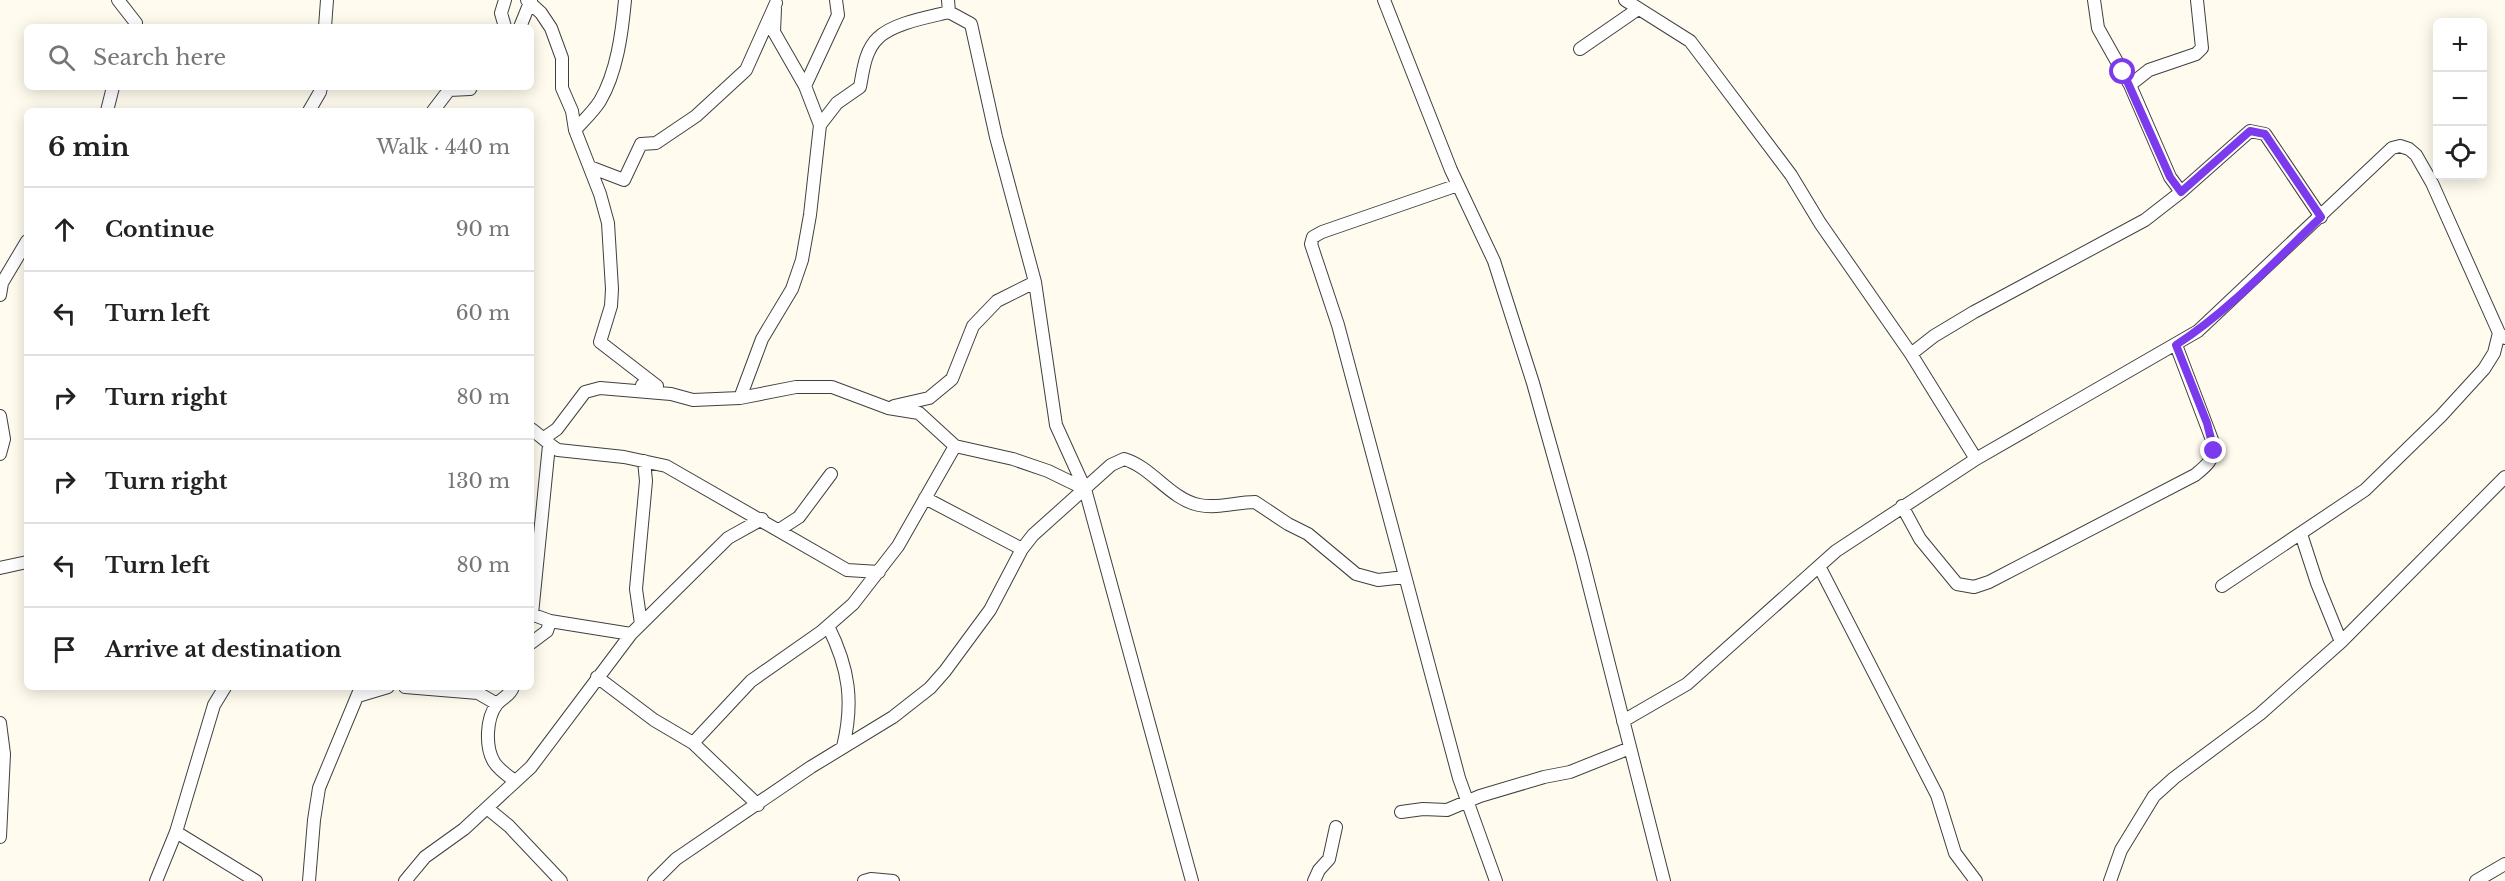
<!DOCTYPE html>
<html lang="en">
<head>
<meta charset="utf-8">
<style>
	:root { --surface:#fff; --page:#f6f6f6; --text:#222; --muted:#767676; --line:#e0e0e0 }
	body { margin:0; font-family:"Libre Baskerville",serif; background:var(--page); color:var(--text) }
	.controls { position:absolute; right:18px; top:18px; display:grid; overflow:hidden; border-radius:9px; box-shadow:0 3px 15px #0003 }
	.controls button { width:54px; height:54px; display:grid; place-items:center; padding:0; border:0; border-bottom:2px solid var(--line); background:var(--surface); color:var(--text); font:30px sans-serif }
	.stop { position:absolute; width:18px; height:18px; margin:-14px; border:4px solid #7c3aed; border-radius:50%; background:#fff }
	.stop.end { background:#7c3aed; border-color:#fff; box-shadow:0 2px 6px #0008 }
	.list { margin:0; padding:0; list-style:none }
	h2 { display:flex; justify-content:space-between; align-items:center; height:78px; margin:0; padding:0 24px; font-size:26px }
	h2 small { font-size:20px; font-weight:400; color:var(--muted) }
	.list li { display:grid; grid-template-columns:39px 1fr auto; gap:18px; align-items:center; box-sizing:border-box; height:84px; padding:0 24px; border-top:2px solid var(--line) }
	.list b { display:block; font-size:22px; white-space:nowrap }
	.list em { font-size:20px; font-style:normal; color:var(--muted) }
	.icon { flex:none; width:33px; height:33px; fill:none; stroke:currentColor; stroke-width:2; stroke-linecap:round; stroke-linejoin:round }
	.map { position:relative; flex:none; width:2505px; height:881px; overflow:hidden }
	.search { position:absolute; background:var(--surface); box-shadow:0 3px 15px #0003; left:24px; top:24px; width:510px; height:66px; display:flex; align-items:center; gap:15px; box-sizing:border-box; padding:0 21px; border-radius:9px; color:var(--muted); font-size:22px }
	.panel { position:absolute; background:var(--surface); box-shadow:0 3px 15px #0003; left:24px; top:108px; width:510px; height:582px; border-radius:9px }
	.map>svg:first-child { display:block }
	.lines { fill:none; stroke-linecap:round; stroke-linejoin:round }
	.minor-casing { stroke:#404040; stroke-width:14 }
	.minor { stroke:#fff; stroke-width:12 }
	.route { stroke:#7c3aed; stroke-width:8 }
</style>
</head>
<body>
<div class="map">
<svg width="2505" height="881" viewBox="0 0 2505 881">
	<rect width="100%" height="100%" fill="#fffbee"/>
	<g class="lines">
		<g class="minor-casing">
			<path id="minor" d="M118,0L136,23L134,27
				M527,0L541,13L551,28L562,58V88L572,111L575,130L600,194L608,223L612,289L611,306L600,342L657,386L642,385
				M948,0L949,12L971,24L996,137L1035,282L1056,425L1085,489L1192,881
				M1384,0L1451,170L1494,261L1533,383L1581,554L1664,881
				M1625,0L1690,41L1706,62L1791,175L1820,223L1911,354L1976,459
				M2094,0L2098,28L2130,85L2170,177L2181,192
				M775,9L774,32L805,86
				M325,27L327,0
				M505,27L501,13L505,0
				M520,27L531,0
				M1580,49L1638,9
				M2130,85L2149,70L2196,54L2202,48L2197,0
				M107,111L113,87
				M309,111L320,92L321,87
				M433,111L449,90L470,89L471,87
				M820,125L837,103L860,87C863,71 865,50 878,38C893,23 929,17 949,12
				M575,130C583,121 593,112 600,101C617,72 622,33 625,0
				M590,167L624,180L641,144L656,143L696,116L746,70L776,3
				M1458,185L1322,232L1313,237L1311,244L1338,325L1459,778L1496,881
				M0,295L2,283L27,241
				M1911,354L1934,336L1974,312L2145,220L2181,192L2250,131L2265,134L2321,217
				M740,398L762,339L792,289L802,260L810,215L820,125L805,86L838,15L836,0
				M894,406L929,398L952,379L973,326L997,301L1035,282
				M0,416L4,439L0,454
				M531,429C541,436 548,444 558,450L624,457L666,466L847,570L879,572
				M544,438L557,429L585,392L600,388L671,394L693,400L740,398L796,387H832L888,408L919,413L955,446L1013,459L1048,471L1085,489
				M925,498L1022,549
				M1902,506L1920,539L1957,584L1974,587L1989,582L2195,475C2206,466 2214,460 2214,445L2176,345
				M779,530L799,517L831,474
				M2301,534L2317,583L2341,642
				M1819,566L1937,795L1955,853L1976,881
				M0,568L27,562
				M2222,586L2365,490L2441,416L2484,369L2494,353L2499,333
				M531,614L550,621L631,634
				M532,614L549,445
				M641,624L636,589L646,481L644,461
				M828,626C849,668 854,702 843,747
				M531,643L547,631L550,621
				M597,677L654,720L693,743L758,805
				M405,687L478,693L497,704
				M513,687C510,696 503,697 497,704C486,718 485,747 494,762C499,770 508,776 515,781
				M358,696L388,687
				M1623,721L1687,684L1836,551L1976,459L2198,331L2392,148L2400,146L2409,149L2416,155L2432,183L2499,333L2505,338
				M0,723L4,754L0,837
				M693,743L751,681L821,632L853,604L898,546L955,446
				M487,808L509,826L561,881
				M1401,812L1423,809L1447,810L1480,796L1544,777L1570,772L1630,748
				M176,832L256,881
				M156,881L176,832L214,705L225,687
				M309,881L314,820L319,788L361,687
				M405,881L425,857L464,829L531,767L631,634L728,538L762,519
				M654,881L676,859L811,767L893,717L930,688L945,671L990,610L1022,549L1033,535L1111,465L1124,459C1152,467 1170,499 1199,505C1218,509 1236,502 1255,502L1288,524L1308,534L1356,574L1378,580L1405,577
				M864,881L871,879L893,881
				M1314,881L1319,870L1329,859L1336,827
				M2110,881L2121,850L2154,796L2174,778L2260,714L2341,642L2505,477
				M2476,881L2505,864"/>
		</g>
		<use href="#minor" class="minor"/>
	</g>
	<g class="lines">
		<path class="route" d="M2123,72L2170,177L2181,192L2250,131L2265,134L2321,217C2275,261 2230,310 2176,345L2207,423L2214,451"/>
	</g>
</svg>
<div class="controls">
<button>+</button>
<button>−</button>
<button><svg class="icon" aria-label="locate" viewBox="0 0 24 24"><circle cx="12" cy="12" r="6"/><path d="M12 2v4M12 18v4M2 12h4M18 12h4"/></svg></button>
</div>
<div class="stop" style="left:2123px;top:72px"></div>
<div class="stop end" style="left:2214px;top:451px"></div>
<div class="search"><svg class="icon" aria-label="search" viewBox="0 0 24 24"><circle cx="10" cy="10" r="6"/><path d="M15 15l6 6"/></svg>Search here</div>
<section class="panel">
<h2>6 min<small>Walk · 440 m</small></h2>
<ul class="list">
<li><svg class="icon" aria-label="ahead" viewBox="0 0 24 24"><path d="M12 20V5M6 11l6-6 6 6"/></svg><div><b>Continue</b></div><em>90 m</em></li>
<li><svg class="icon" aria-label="left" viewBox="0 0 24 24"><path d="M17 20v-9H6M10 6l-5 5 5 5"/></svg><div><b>Turn left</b></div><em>60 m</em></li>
<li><svg class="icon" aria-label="right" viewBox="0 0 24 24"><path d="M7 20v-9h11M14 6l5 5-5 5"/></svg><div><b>Turn right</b></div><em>80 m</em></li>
<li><svg class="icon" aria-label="right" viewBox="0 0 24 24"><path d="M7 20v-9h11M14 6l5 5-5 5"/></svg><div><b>Turn right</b></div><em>130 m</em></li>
<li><svg class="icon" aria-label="left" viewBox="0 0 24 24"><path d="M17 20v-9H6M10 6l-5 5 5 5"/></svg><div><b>Turn left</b></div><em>80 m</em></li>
<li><svg class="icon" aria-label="arrive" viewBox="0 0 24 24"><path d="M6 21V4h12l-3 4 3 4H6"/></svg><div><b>Arrive at destination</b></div></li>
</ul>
</section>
</div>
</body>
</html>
